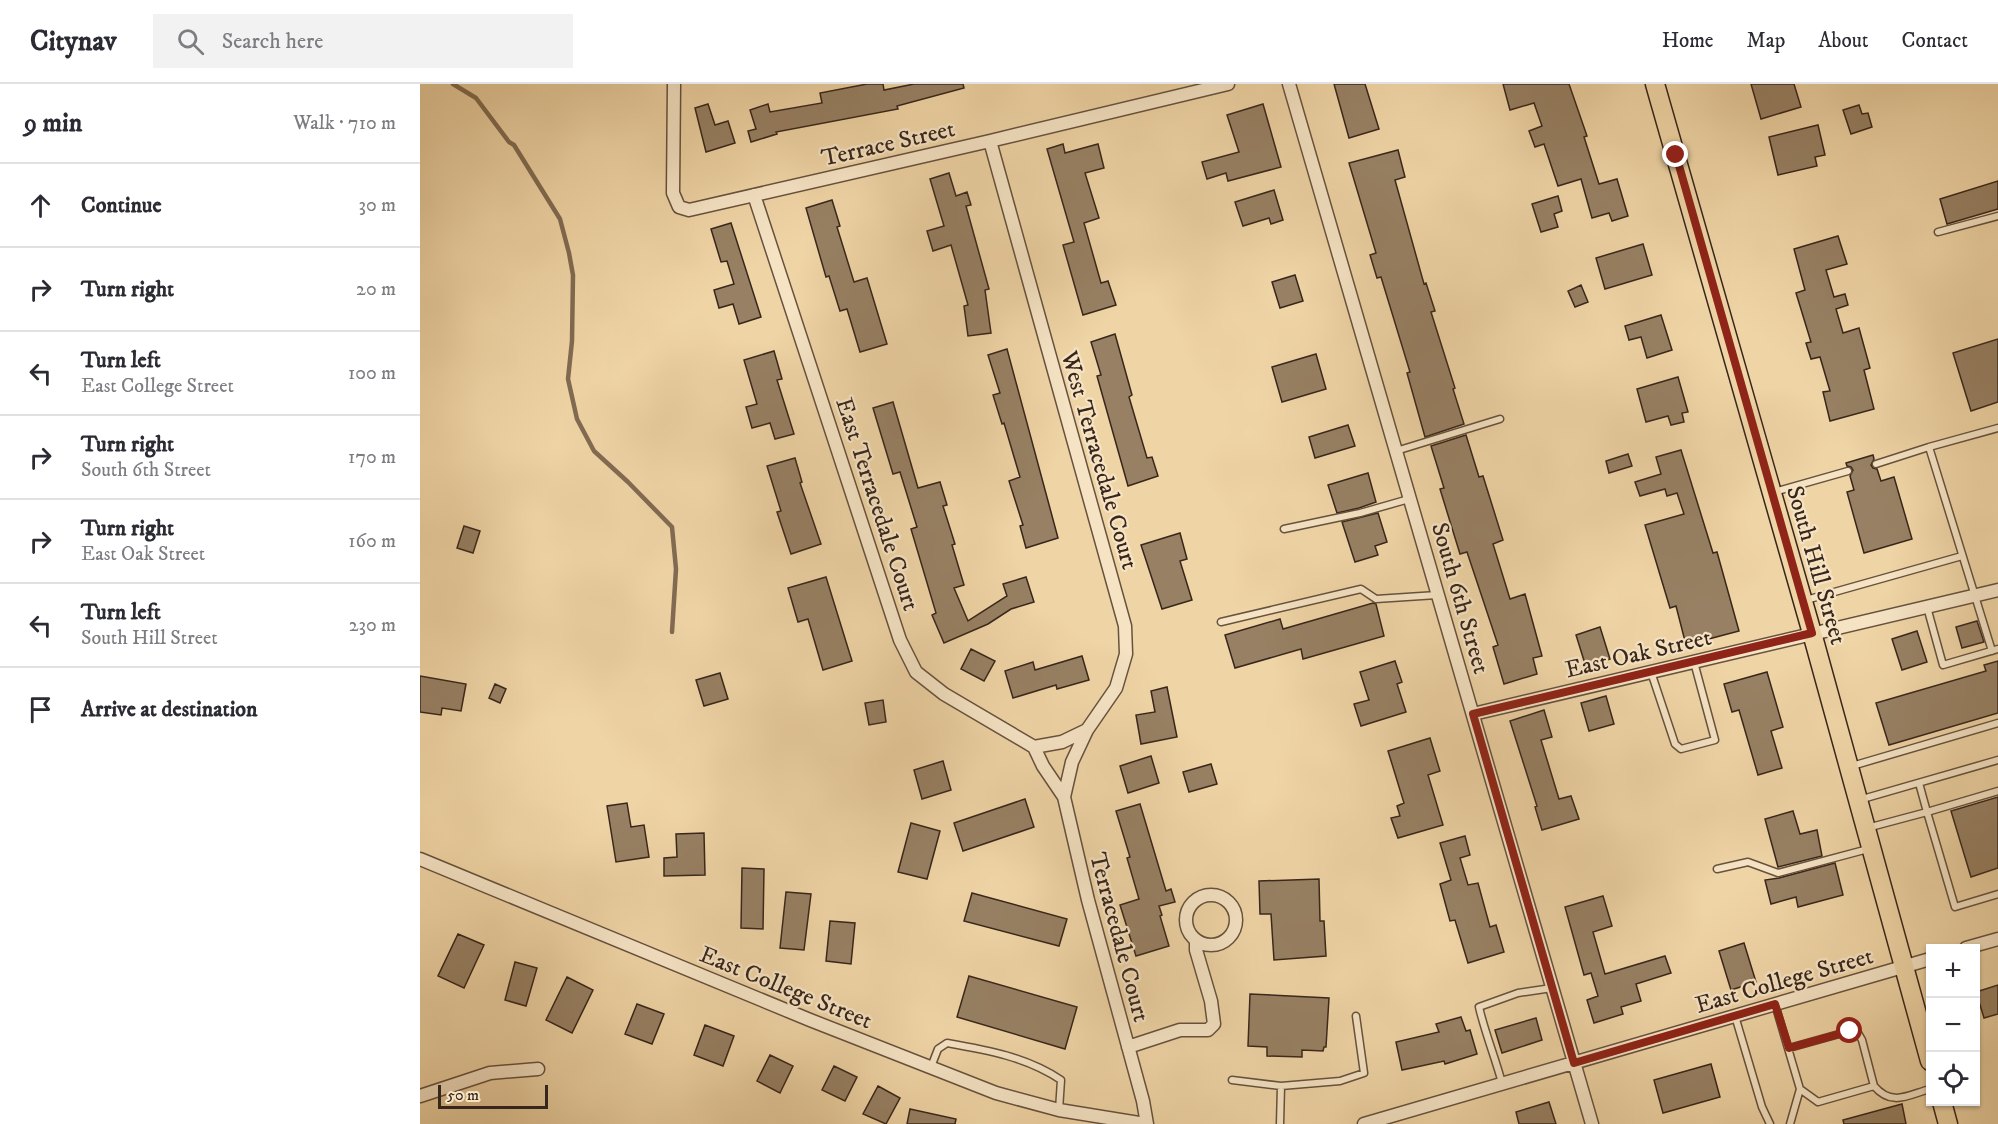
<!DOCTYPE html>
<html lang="en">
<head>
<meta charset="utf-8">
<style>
	:root { --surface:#fff; --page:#f2f2f3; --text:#2b2b33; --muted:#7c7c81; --line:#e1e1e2 }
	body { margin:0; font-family:"IM FELL DW Pica",serif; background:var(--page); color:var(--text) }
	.controls { position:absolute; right:18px; bottom:18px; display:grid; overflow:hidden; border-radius:0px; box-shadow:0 2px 4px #0004 }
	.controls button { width:54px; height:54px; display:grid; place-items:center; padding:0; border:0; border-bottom:2px solid var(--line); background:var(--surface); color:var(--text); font:30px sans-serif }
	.scale { position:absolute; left:18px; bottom:15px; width:110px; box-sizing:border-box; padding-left:6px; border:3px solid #38261c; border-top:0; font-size:16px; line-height:21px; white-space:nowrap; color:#38261c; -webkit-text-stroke:4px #f5e3c4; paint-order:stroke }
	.stop { position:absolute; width:18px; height:18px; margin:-14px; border:4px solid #8f2418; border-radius:50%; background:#fff }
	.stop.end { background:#8f2418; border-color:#fff; box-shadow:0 2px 6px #0008 }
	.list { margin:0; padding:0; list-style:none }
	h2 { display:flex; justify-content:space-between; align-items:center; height:78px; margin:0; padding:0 24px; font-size:26px }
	h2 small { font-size:20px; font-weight:400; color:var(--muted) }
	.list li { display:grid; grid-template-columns:39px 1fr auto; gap:18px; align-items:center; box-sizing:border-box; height:84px; padding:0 24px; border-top:2px solid var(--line) }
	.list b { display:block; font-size:22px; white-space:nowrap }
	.list p { margin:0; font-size:20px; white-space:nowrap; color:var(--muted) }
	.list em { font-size:20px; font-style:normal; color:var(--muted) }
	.icon { flex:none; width:33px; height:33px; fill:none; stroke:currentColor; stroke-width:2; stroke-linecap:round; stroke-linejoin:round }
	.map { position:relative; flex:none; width:1578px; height:1040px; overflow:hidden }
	header { display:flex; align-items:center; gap:36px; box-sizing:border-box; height:84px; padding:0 30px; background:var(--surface); border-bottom:2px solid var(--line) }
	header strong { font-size:28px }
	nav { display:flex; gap:33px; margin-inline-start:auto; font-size:21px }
	.search { width:420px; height:54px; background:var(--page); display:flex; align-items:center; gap:15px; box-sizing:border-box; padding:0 21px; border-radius:0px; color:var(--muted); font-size:22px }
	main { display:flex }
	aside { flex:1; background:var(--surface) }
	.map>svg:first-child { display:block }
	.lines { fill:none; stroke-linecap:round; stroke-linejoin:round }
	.stream { stroke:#816b52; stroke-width:4.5 }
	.building { fill:#978063; stroke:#38261c; stroke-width:1.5 }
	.service-casing { stroke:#66523e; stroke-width:9 }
	.minor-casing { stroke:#66523e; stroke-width:15 }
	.primary-casing { stroke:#38261c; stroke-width:21 }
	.service { stroke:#f5e3c4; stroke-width:6 }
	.minor { stroke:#f5e3c4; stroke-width:12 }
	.primary { stroke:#efd4a5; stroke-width:18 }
	.route { stroke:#8f2418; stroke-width:8 }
	.labels { text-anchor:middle; stroke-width:4.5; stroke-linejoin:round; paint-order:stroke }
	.street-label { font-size:24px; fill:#38261c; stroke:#f5e3c4 }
</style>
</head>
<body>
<header>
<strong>Citynav</strong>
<div class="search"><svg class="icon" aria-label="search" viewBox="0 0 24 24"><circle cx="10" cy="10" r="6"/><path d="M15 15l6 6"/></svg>Search here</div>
<nav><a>Home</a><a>Map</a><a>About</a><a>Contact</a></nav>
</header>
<main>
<aside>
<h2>9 min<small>Walk · 710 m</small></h2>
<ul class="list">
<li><svg class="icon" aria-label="ahead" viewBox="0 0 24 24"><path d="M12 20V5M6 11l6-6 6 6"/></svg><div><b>Continue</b></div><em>30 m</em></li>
<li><svg class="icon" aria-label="right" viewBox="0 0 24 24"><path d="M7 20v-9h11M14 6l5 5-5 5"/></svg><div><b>Turn right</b></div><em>20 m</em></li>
<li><svg class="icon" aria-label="left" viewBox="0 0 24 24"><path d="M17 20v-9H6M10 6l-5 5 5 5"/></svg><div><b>Turn left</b><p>East College Street</p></div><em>100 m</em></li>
<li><svg class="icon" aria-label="right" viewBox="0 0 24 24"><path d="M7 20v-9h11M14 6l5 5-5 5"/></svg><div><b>Turn right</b><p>South 6th Street</p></div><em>170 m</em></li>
<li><svg class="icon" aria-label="right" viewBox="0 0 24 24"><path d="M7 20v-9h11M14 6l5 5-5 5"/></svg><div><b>Turn right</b><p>East Oak Street</p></div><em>160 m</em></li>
<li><svg class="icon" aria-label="left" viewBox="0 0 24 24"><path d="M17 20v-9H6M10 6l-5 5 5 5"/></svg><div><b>Turn left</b><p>South Hill Street</p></div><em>230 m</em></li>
<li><svg class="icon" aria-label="arrive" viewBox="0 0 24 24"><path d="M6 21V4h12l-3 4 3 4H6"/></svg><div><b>Arrive at destination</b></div></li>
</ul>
</aside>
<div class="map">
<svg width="1578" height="1040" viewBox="0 0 1578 1040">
	<rect width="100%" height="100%" fill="#efd4a5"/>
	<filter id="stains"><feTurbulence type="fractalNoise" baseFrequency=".00333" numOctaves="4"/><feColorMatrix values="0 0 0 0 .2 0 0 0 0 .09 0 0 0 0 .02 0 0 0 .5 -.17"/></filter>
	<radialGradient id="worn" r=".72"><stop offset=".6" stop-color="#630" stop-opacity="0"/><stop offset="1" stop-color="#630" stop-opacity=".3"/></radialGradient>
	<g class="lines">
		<path class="stream" d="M33,0L56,14L89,58L94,61L140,135L149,169L153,191L152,257L148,295L157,335L174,367L208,398L252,443L256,485L252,548"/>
	</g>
	<path class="building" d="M447,0H463L464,6L494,0H543L544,4L477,22L478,25L356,48L357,50L331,58L328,47L336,45L330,26L348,20L350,28L402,19L400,9Z
		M914,0H945L959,45L929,54Z
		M1083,0H1149L1167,52L1164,53L1179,100L1197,95L1208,132L1192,137L1189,129L1172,134L1161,95L1138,102L1124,60L1115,63L1109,47L1122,42L1114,19L1090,26Z
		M1331,0H1374L1381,23L1341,35Z
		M288,20L295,41L308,37L315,59L286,68L275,24Z
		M843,20L861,83L808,97L806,89L787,95L782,78L819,68L807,31Z
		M1439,21L1442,30L1448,29L1452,43L1431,50L1423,26Z
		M1398,41L1405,71L1395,73L1397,82L1358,91L1349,53Z
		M643,60L645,69L678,60L684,84L665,89L679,134L664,139L681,199L688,197L696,221L663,231L643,161L654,158L627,65Z
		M978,66L985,93L975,96L1004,200L1006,199L1015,227L1011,228L1035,304L1033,305L1044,340L1005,353L987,289L990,288L961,193L957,194L950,171L956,169L929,79Z
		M529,89L536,112L547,108L551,121L546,122L569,205L565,206L571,249L548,252L544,222L548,221L531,161L513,167L507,147L524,142L510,95Z
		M1578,97V125L1527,140L1520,115Z
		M854,106L863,136L851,140L849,134L823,142L815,118Z
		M1138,112L1142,127L1134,130L1138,143L1121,148L1112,120Z
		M412,116L420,142L417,143L434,198L447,194L467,260L440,268L427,225L420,227L409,192L406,193L386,124Z
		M311,139L341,233L319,240L313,220L299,224L294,206L314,200L307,177L301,178L291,145Z
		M1418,152L1427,180L1406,186L1414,213L1425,210L1428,221L1416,225L1423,249L1439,244L1450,284L1444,286L1454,325L1410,337L1403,308L1410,307L1400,273L1391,275L1386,259L1391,258L1376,209L1385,206L1374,165Z
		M1223,160L1232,191L1185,205L1176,174Z
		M875,191L883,217L860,224L852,198Z
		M1161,201L1168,218L1155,223L1148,207Z
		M1241,231L1252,266L1227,274L1221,253L1209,256L1205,242Z
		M695,250L712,311L709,313L727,374L732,373L738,392L708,402L677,292L681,291L671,258Z
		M1578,255V318L1551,327L1533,269Z
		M587,265L638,454L606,464L600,442L603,441L589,397L600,393L584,339L582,340L573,311L580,309L568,271Z
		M354,267L362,295L357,296L374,350L355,355L350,339L332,344L326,323L337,320L324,276Z
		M896,270L906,305L862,318L852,283Z
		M1258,293L1268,328L1262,329L1264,338L1251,341L1248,332L1226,338L1217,305Z
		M473,318L498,404L520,398L527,421L523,422L535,460L532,461L544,501L534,504L548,537L587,512L583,500L606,493L614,518L591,525L568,540L524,559L512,531L516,529L491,445L497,443L480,388L473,390L453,324Z
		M928,341L935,362L895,374L889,353Z
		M1046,351L1059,393L1063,392L1083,456L1073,460L1090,515L1105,510L1122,572L1113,574L1117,590L1084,600L1073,563L1078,561L1047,468L1040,470L1020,405L1024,404L1011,362Z
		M1261,366L1293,469L1297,468L1319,547L1266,561L1256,522L1250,524L1225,441L1264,430L1257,409L1247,412L1245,405L1220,412L1215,398L1241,390L1236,373Z
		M1208,370L1212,382L1189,389L1186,377Z
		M1453,371L1454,375L1451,381L1453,384L1457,385L1461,397L1474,393L1492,455L1444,469L1427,408L1434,406L1430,392L1433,386L1431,383L1427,382L1426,379Z
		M375,374L382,398L380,399L401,460L371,470L357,428L361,427L347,382Z
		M948,389L956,418L939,424L917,429L908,401Z
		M958,429L967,458L955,462L958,471L935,478L922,438Z
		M44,442L60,447L53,469L37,464Z
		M760,449L767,475L760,477L772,516L742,525L721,461Z
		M406,493L432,577L403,586L388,535L378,538L368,504Z
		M953,519L956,520L964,552L883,575L881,565L815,584L805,551L860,535L863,545Z
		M1557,537L1564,558L1542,564L1536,543Z
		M1180,543L1190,575L1166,583L1156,551Z
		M1497,547L1507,578L1482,586L1472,555Z
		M551,565L575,577L564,597L541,585Z
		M662,572L669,596L637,605L636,601L593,614L585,587L613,578L615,586Z
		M975,577L982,598L977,600L986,628L941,642L934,620L949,616L940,588Z
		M1578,577V629L1469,661L1456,619L1566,587L1564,581Z
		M1347,588L1363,643L1351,647L1362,684L1338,691L1319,626L1312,628L1304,600Z
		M300,589L308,615L284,622L276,596Z
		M0,592L46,600L41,627L22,624L21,631L0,628Z
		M75,600L86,605L80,619L69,614Z
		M747,603L757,653L721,660L716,631L735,628L731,607Z
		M1186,612L1194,640L1169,647L1161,619Z
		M463,616L466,638L449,641L445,619Z
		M1124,626L1132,653L1121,656L1139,715L1151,712L1159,735L1122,746L1115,723L1117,722L1090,637Z
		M1010,654L1020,687L1008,691L1023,741L978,754L971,734L980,732L977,722L984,719L968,667Z
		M731,672L739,699L708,709L700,682Z
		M523,677L531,706L502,715L494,686Z
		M791,680L797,700L769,708L763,688Z
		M1578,713V784L1551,793L1531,727Z
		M605,715L614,743L543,767L534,739Z
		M207,719L211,743L224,741L229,773L196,778L187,722Z
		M720,720L746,807L751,805L755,818L739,822L742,831L740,832L749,862L716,872L700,821L719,815L707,774L710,773L696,727Z
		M1373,727L1380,750L1397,746L1402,772L1358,783L1345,735Z
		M491,739L520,747L507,795L478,788Z
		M284,749L285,791L244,792V774L257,773L256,750Z
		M1045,752L1050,771L1040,774L1048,801L1058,799L1070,843L1076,841L1084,868L1048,879L1035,836L1030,837L1020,800L1031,796L1020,759Z
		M1415,779L1423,811L1378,823L1376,813L1351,820L1345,796L1359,794Z
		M322,784L344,785L343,845L321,844Z
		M899,795L900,837H904L906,872L854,876L851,830H840L839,797Z
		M366,808L391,810L384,866L360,864Z
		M552,809L647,835L639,862L544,837Z
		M1183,812L1192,842L1173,848L1185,890L1245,872L1251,889L1216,900L1221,917L1201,923L1203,930L1174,939L1167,916L1178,912L1171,889L1164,891L1145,823Z
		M410,837L435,839L431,880L406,877Z
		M38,850L64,861L44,904L18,892Z
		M1324,859L1336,898L1311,906L1299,867Z
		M95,878L117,884L106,922L85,916Z
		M549,892L657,923L645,965L537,933Z
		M147,893L173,906L152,949L126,936Z
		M1578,901V930L1564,934L1556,908Z
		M830,910L909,914L906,963H904L903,967L882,966V973L847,972V963L828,962Z
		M217,920L244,930L232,960L205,950Z
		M1041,933L1046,947L1050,946L1057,970L1025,980L1024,977L982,986L976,958L1019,948L1016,940Z
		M1116,934L1122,956L1082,969L1075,946Z
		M285,941L314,952L303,982L274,971Z
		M350,971L373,982L360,1009L337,997Z
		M1291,980L1300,1013L1243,1029L1234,996Z
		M414,982L437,993L425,1017L402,1006Z
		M458,1002L480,1014L466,1040L443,1030Z
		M1129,1018L1136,1040H1099L1096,1028Z
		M1482,1020L1486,1040H1424L1423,1036Z
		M490,1025L536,1035L535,1040H487Z"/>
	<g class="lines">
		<g class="service-casing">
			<path id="service" d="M1518,148L1578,132
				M1509,363L1578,344
				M976,367L1080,335
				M1456,380L1509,363L1572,567
				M1354,408L1428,387
				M864,445L940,429L989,415
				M1386,516L1542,472
				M1507,523L1523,581L1578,565
				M801,538L941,505L956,515L1017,511
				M1231,588L1255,660L1261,665L1295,656L1274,578
				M1432,682L1578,639
				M1499,699L1507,728L1578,707
				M1439,716L1578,676
				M1447,744L1507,728L1535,823L1578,810
				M1297,785L1328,778L1358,789L1448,765
				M1355,920L1380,1005L1398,1018L1454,1002L1442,956L1438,949L1430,947L1369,964
				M1315,932L1342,1023L1350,1040
				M511,983L518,965L527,959C567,966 607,973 641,996L639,1026
				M812,996L861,1002
				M1082,999C1075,973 1065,949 1059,923L1098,909L1132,904
				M1454,1002C1472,1023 1488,1011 1510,1005
				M860,1040L861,1002L920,997L944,989L936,932
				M1370,1040L1380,1005"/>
		</g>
		<g class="minor-casing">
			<path id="minor" d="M254,0L253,109L259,123L269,126L570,57L808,0
				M869,0L1172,1040
				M570,57L705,542L706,570L696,604L667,646L642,658L614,663
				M334,111L480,556L496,588L524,610L614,663L623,682L644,713L668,816L723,1017L727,1040
				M1053,630L1578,506
				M644,713L652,678L667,646
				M0,775L390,936L576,1009L639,1026L725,1040
				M766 836a25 25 0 1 1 50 0a25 25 0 1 1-50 0Z
				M1546,864L1578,855
				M708,963L760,946H788L794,940L791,917L776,866V856
				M0,1012L70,989L118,985
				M944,1040L1510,875"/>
		</g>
		<g class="primary-casing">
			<path id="primary" d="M1235,0L1392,549L1510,977
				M1522,1018L1528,1040"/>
		</g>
		<use href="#service" class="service"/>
		<use href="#minor" class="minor"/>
		<use href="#primary" class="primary"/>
	</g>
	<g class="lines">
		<path class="route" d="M1256,71L1392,549L1053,630L1154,979L1355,920L1369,964L1430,947"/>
	</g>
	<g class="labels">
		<g class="street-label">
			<text transform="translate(468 59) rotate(-13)" y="8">Terrace Street</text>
			<text transform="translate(680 376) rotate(74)" y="8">West Terracedale Court</text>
			<text transform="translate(458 420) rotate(72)" y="8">East Terracedale Court</text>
			<text transform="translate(1397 481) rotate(74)" y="8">South Hill Street</text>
			<text transform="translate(1041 514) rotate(74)" y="8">South 6th Street</text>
			<text transform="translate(1218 569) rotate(-13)" y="8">East Oak Street</text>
			<text transform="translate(700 853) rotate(75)" y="8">Terracedale Court</text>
			<text transform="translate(1364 896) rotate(-16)" y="8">East College Street</text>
			<text transform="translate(366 903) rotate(22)" y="8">East College Street</text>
		</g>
	</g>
	<rect width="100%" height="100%" filter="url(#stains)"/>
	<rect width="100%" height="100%" fill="url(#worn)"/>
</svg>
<div class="controls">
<button>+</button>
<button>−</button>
<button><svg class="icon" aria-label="locate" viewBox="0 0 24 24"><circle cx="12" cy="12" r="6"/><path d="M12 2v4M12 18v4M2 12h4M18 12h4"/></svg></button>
</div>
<div class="scale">50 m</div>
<div class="stop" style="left:1430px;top:947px"></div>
<div class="stop end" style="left:1256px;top:71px"></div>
</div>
</main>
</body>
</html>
